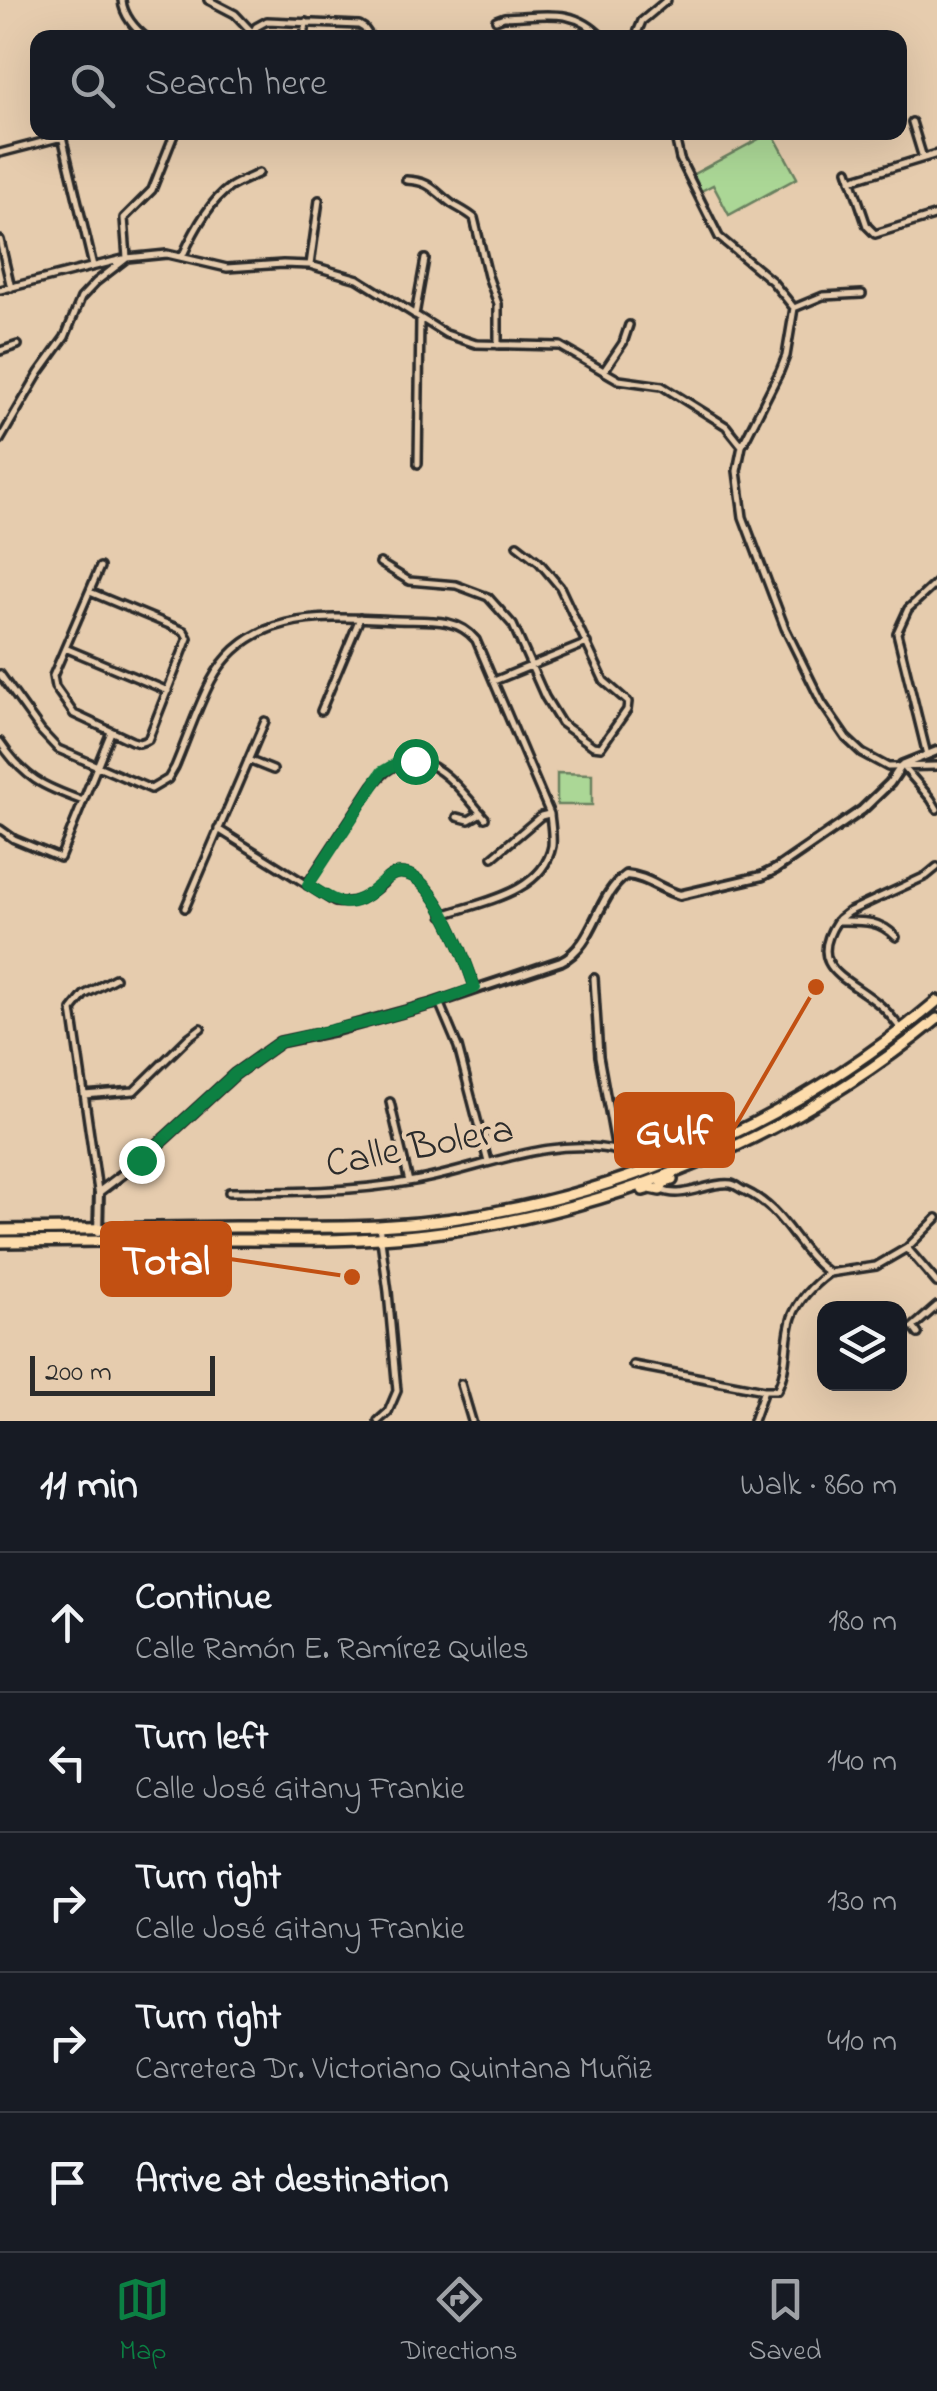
<!DOCTYPE html>
<html lang="en">
<head>
<meta charset="utf-8">
<style>
	:root { --surface:#171b24; --page:#242831; --text:#f1f3f6; --muted:#9ea1a6; --line:#363941; --accent:#0b8043 }
	body { margin:0; font-family:"Indie Flower",sans-serif; background:var(--page); color:var(--text) }
	.controls { position:absolute; right:30px; bottom:30px; display:grid; overflow:hidden; border-radius:20px; box-shadow:0 10px 40px #0002 }
	.controls button { width:90px; height:90px; display:grid; place-items:center; padding:0; border:0; border-bottom:2px solid var(--line); background:var(--surface); color:var(--text); font:50px sans-serif }
	.scale { position:absolute; left:30px; bottom:25px; width:185px; box-sizing:border-box; padding-left:10px; border:5px solid #2b2b2b; border-top:0; font-size:28px; line-height:35px; white-space:nowrap; color:#2b2b2b; -webkit-text-stroke:8px #e6ccae; paint-order:stroke }
	.stop { position:absolute; width:30px; height:30px; margin:-22px; border:8px solid #0b8043; border-radius:50%; background:#fff }
	.stop.end { background:#0b8043; border-color:#fff; box-shadow:0 2px 10px #0008 }
	.list { margin:0; padding:0; list-style:none }
	h2 { display:flex; justify-content:space-between; align-items:center; height:130px; margin:0; padding:0 40px; font-size:42px }
	h2 small { font-size:32px; font-weight:400; color:var(--muted) }
	.list li { display:grid; grid-template-columns:65px 1fr auto; gap:30px; align-items:center; box-sizing:border-box; height:140px; padding:0 40px; border-top:2px solid var(--line) }
	.list b { display:block; font-size:38px; white-space:nowrap }
	.list p { margin:0; font-size:32px; white-space:nowrap; color:var(--muted) }
	.list em { font-size:32px; font-style:normal; color:var(--muted) }
	.icon { flex:none; width:55px; height:55px; fill:none; stroke:currentColor; stroke-width:2; stroke-linecap:round; stroke-linejoin:round }
	.map { position:relative; flex:none; width:937px; height:1421px; overflow:hidden }
	.search { position:absolute; background:var(--surface); box-shadow:0 10px 40px #0002; left:30px; right:30px; top:30px; height:110px; display:flex; align-items:center; gap:25px; box-sizing:border-box; padding:0 35px; border-radius:20px; color:var(--muted); font-size:38px }
	.sheet { height:830px; background:var(--surface) }
	nav { display:flex; justify-content:space-around; align-items:center; box-sizing:border-box; height:140px; border-top:2px solid var(--line); background:var(--surface); font-size:28px; color:var(--muted) }
	nav a { display:grid; justify-items:center; gap:5px }
	nav .on { color:var(--accent) }
	.map>svg:first-child { display:block }
	.green { fill:#abd796; stroke:#6b8160; stroke-width:2.5 }
	.lines { fill:none; stroke-linecap:round; stroke-linejoin:round }
	.minor-casing { stroke:#2b2b2b; stroke-width:12 }
	.tertiary-casing { stroke:#2b2b2b; stroke-width:14 }
	.trunk-casing { stroke:#2b2b2b; stroke-width:16 }
	.minor { stroke:#e6ccae; stroke-width:5 }
	.tertiary { stroke:#e6ccae; stroke-width:6 }
	.trunk { stroke:#fddcac; stroke-width:9 }
	.route { stroke:#0b8043; stroke-width:12 }
	.labels { text-anchor:middle; stroke-width:9; stroke-linejoin:round; paint-order:stroke }
	.street-label { font-size:40px; fill:#2b2b2b; stroke:#e6ccae }
	.leader { fill:none; stroke:#c25012; stroke-width:4 }
	.callout-dot { fill:#c25012; stroke:#e6ccae; stroke-width:4 }
	.callout { fill:#c25012; stroke:#c25012; stroke-width:4 }
	.callout-label { font-size:42px; text-anchor:middle; font-weight:bold; fill:#fff }
</style>
</head>
<body>
<div class="map">
<svg width="937" height="1421" viewBox="0 0 937 1421">
	<rect width="100%" height="100%" fill="#e6ccae"/>
	<filter id="ink" filterUnits="userSpaceOnUse"><feTurbulence type="fractalNoise" baseFrequency=".01" numOctaves="2"/><feDisplacementMap in="SourceGraphic" scale="20" xChannelSelector="R" yChannelSelector="G"/><feConvolveMatrix kernelMatrix="1 2 1 2 8 2 1 2 1" color-interpolation-filters="sRGB"/></filter>
	<g filter="url(#ink)">
		<path class="green" d="M772,132L797,178L729,215L713,185L699,192L690,176Z
			M557,773L592,774V805H557Z"/>
		<g class="lines">
			<g class="minor-casing">
				<path id="minor" d="M122,0C123,15 135,29 147,38
					M208,0L235,14L252,32
					M496,20L504,17C544,16 573,6 603,38
					M250,38L256,27L267,21L359,25L364,28L371,38
					M304,38L306,22
					M635,38L642,21L667,0
					M912,122L923,158
					M61,132L93,266
					M674,132L680,159L719,237L772,281L794,308L786,356L780,371L742,446L737,471L743,517L785,628L822,703L846,738L862,753L888,767L937,766
					M0,153L62,137
					M848,170L867,226L875,234L937,215
					M406,180C431,181 434,191 452,204C460,209 467,212 474,218L488,276L498,304V345
					M851,180L937,154
					M0,240L11,288
					M182,257C192,235 209,202 229,188C238,182 250,178 259,173
					M310,265L319,200
					M0,290L127,258L167,254L227,268L283,264L310,265L358,279L446,334L476,344L560,346L619,380L662,386L726,426L742,446
					M794,308L823,296L862,294
					M415,315L425,259
					M0,351L18,345
					M604,371L623,343L629,325
					M0,440L39,373L65,337L81,298L96,282L127,258L124,218L152,190L175,132
					M418,464L420,318
					M380,563L409,581L456,585L488,597L513,625L545,697L561,723L593,746L601,747L627,710L628,702L604,681L560,587L539,562L517,545
					M90,592L184,631L188,638L148,740L139,743L132,741L74,714L55,687L53,676L100,567
					M65,648L168,691
					M0,674L41,731L58,749L151,789L168,779L175,767C187,739 197,708 211,681C250,608 327,617 397,620C425,621 457,616 476,640L550,814C551,824 553,836 552,846C543,893 481,902 443,915
					M494,681L587,643
					M321,711L360,618
					M0,742C25,779 42,786 83,801
					M927,755L897,633L908,609L937,582
					M248,760L273,770
					M902,765L931,799L937,809
					M457,817L469,820L481,813
					M0,829L14,839L60,858L111,732
					M218,829L335,902C358,904 365,898 383,883C387,878 389,876 395,874C433,864 466,961 475,988
					M493,857L541,816L549,814
					M307,885L372,786C417,729 453,781 485,818
					M185,908L265,721
					M839,919L848,912L926,876L937,867
					M896,937C879,919 861,921 837,921C805,970 850,978 881,1006C889,1013 895,1022 902,1030
					M594,978L599,1056L616,1150
					M439,1002L458,1047L488,1162
					M84,1095L134,1091L189,1037L201,1028
					M390,1102L409,1182
					M617,1141L654,1143
					M661,1190C684,1200 709,1181 731,1184C736,1185 740,1189 745,1191C785,1209 795,1249 829,1273L876,1266L907,1248L937,1218
					M98,1191L72,1010L84,995L115,978
					M229,1192C291,1192 353,1192 414,1181C483,1169 548,1135 618,1151
					M907,1248L937,1283
					M918,1334L913,1327L937,1306
					M633,1365L764,1390H777C789,1367 784,1341 792,1317C799,1299 814,1284 829,1273
					M461,1384L472,1421
					M378,1421L388,1412L397,1391L388,1292L379,1225
					M753,1421L764,1390"/>
			</g>
			<g class="tertiary-casing">
				<path id="tertiary" d="M98,1232L99,1192L141,1160L235,1074L280,1042L333,1031L432,1004L561,961C595,945 596,896 626,875C646,876 661,890 680,895L762,876L776,869L862,810L890,783L902,765L937,751"/>
			</g>
			<g class="trunk-casing">
				<path id="trunk" d="M618,1151L676,1158
					M643,1190L650,1188L660,1190L663,1183L672,1180
					M0,1230C78,1229 156,1228 235,1227C282,1227 331,1228 378,1226C583,1215 781,1133 937,1001
					M0,1242C71,1241 142,1240 213,1240C284,1240 355,1242 426,1234C614,1212 790,1139 937,1019"/>
			</g>
			<use href="#minor" class="minor"/>
			<use href="#tertiary" class="tertiary"/>
			<use href="#trunk" class="trunk"/>
		</g>
	</g>
	<g class="lines" filter="url(#ink)">
		<path class="route" d="M141,1160L235,1074L280,1042L367,1022L432,1004L475,988C466,961 433,864 395,874C388,876 382,883 376,888C349,913 335,902 308,885L382,772L396,764L415,761"/>
	</g>
	<g class="labels">
		<g class="street-label">
			<text transform="translate(419 1144) rotate(-11)" y="14">Calle Bolera</text>
		</g>
	</g>
	<path class="leader" d="M816 987L733 1130M352 1277L230 1259"/>
	<g class="callout-dot">
		<circle cx="816" cy="987" r="10"/>
		<circle cx="352" cy="1277" r="10"/>
	</g>
	<g class="callout">
		<rect x="616" y="1094" width="117" height="72" rx="10"/>
		<rect x="102" y="1223" width="128" height="72" rx="10"/>
	</g>
	<g class="callout-label">
		<text x="674" y="1144">Gulf</text>
		<text x="166" y="1274">Total</text>
	</g>
</svg>
<div class="controls">
<button><svg class="icon" aria-label="layers" viewBox="0 0 24 24"><path d="M12 4l9 5-9 5-9-5zM3 14l9 5 9-5"/></svg></button>
</div>
<div class="scale">200 m</div>
<div class="stop" style="left:415px;top:761px"></div>
<div class="stop end" style="left:141px;top:1160px"></div>
<div class="search"><svg class="icon" aria-label="search" viewBox="0 0 24 24"><circle cx="10" cy="10" r="6"/><path d="M15 15l6 6"/></svg>Search here</div>
</div>
<section class="sheet">
<h2>11 min<small>Walk · 860 m</small></h2>
<ul class="list">
<li><svg class="icon" aria-label="ahead" viewBox="0 0 24 24"><path d="M12 20V5M6 11l6-6 6 6"/></svg><div><b>Continue</b><p>Calle Ramón E. Ramírez Quiles</p></div><em>180 m</em></li>
<li><svg class="icon" aria-label="left" viewBox="0 0 24 24"><path d="M17 20v-9H6M10 6l-5 5 5 5"/></svg><div><b>Turn left</b><p>Calle José Gitany Frankie</p></div><em>140 m</em></li>
<li><svg class="icon" aria-label="right" viewBox="0 0 24 24"><path d="M7 20v-9h11M14 6l5 5-5 5"/></svg><div><b>Turn right</b><p>Calle José Gitany Frankie</p></div><em>130 m</em></li>
<li><svg class="icon" aria-label="right" viewBox="0 0 24 24"><path d="M7 20v-9h11M14 6l5 5-5 5"/></svg><div><b>Turn right</b><p>Carretera Dr. Victoriano Quintana Muñiz</p></div><em>410 m</em></li>
<li><svg class="icon" aria-label="arrive" viewBox="0 0 24 24"><path d="M6 21V4h12l-3 4 3 4H6"/></svg><div><b>Arrive at destination</b></div></li>
</ul>
</section>
<nav>
<a class="on"><svg class="icon" aria-label="map" viewBox="0 0 24 24"><path d="M3 6l6-2 6 2 6-2v14l-6 2-6-2-6 2zM9 4v14M15 6v14"/></svg>Map</a>
<a><svg class="icon" aria-label="directions" viewBox="0 0 24 24"><path d="M12 3l9 9-9 9-9-9zM9 14v-3h6M13 9l2 2-2 2"/></svg>Directions</a>
<a><svg class="icon" aria-label="saved" viewBox="0 0 24 24"><path d="M7 4h10v16l-5-4-5 4z"/></svg>Saved</a>
</nav>
</body>
</html>
